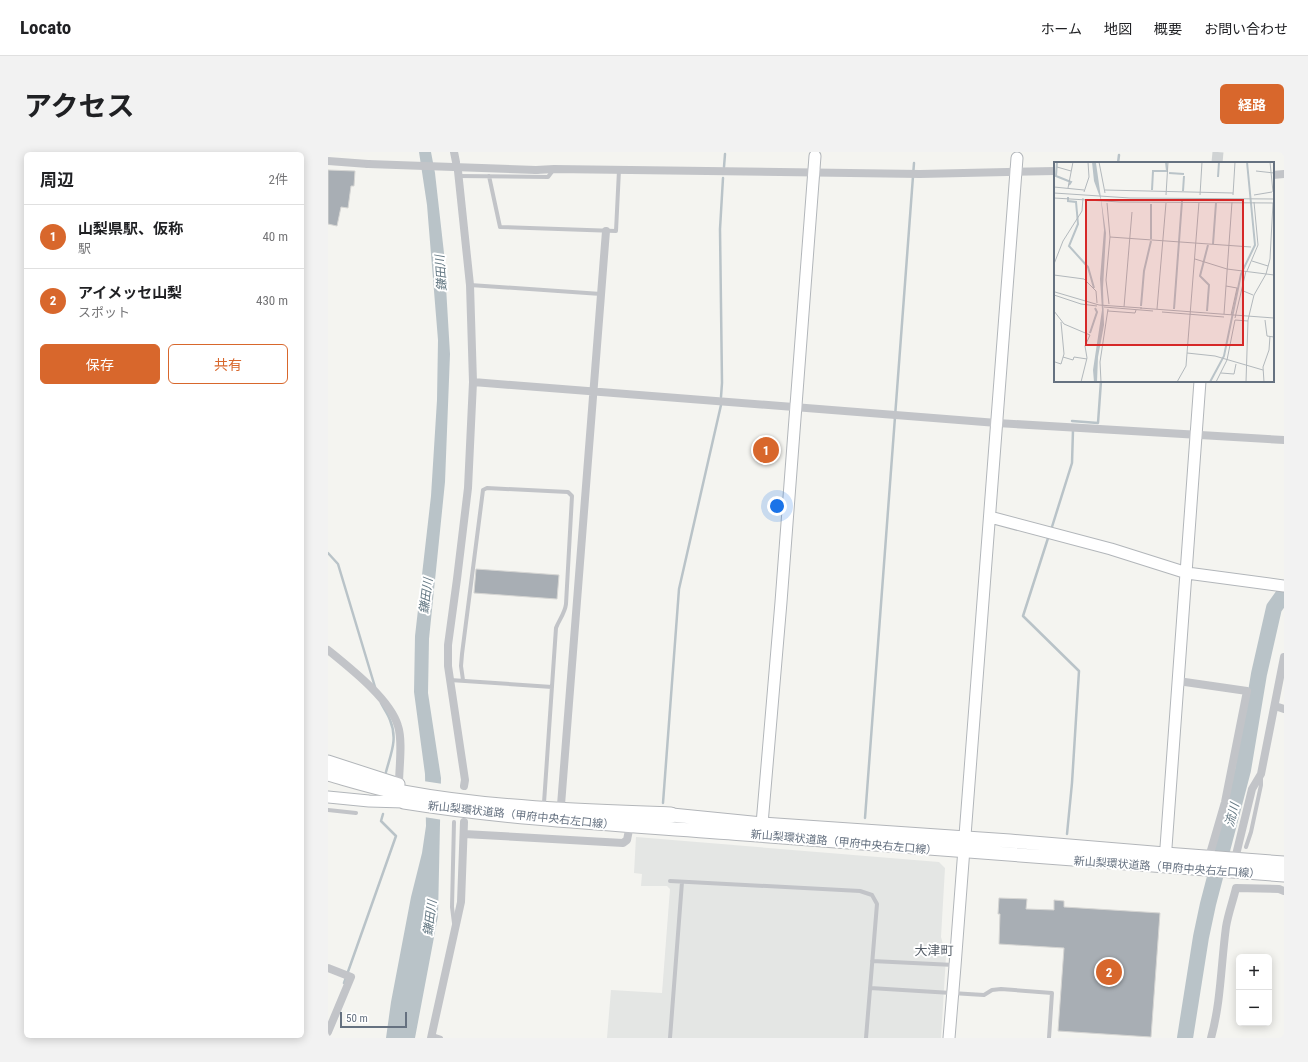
<!DOCTYPE html>
<html lang="ja">
<head>
<meta charset="utf-8">
<style>
	:root { --surface:#fff; --page:#f2f2f2; --text:#202124; --muted:#757577; --line:#e0e0e0; --accent:#d8672c }
	body { margin:0; font-family:"Roboto Condensed","Noto Sans JP",sans-serif; background:var(--page); color:var(--text) }
	.controls { position:absolute; right:12px; bottom:12px; display:grid; overflow:hidden; border-radius:6px; box-shadow:0 2px 10px #0003 }
	.controls button { width:36px; height:36px; display:grid; place-items:center; padding:0; border:0; border-bottom:1px solid var(--line); background:var(--surface); color:var(--text); font:20px sans-serif }
	.scale { position:absolute; left:12px; bottom:10px; width:67px; box-sizing:border-box; padding-left:4px; border:2px solid #657180; border-top:0; font-size:11px; line-height:14px; white-space:nowrap; color:#657180; -webkit-text-stroke:3px #fff; paint-order:stroke }
	.you { position:absolute; left:449px; top:354px; width:14px; height:14px; margin:-10px; border:3px solid #fff; border-radius:50%; background:#1a73e8; box-shadow:0 0 0 6px #1a73e833 }
	.badge { display:grid; place-items:center; width:26px; height:26px; border-radius:50%; background:var(--accent); color:#fff; font-size:13px; font-weight:700 }
	.pin { position:absolute; translate:-50% -50%; border:2px solid #fff; box-shadow:0 1px 4px #0006 }
	.list { margin:0; padding:0; list-style:none }
	h2 { display:flex; justify-content:space-between; align-items:center; height:52px; margin:0; padding:0 16px; font-size:17px }
	h2 small { font-size:13px; font-weight:400; color:var(--muted) }
	.list li { display:grid; grid-template-columns:26px 1fr auto; gap:12px; align-items:center; box-sizing:border-box; height:64px; padding:0 16px; border-top:1px solid var(--line) }
	.list b { display:block; font-size:15px; white-space:nowrap }
	.list p { margin:0; font-size:13px; white-space:nowrap; color:var(--muted) }
	.list em { font-size:13px; font-style:normal; color:var(--muted) }
	.actions { display:flex; gap:8px; padding:12px 16px }
	.actions a { flex:1; padding:9px 0; border:1px solid var(--accent); border-radius:6px; text-align:center; font-size:14px; color:var(--accent) }
	.actions .main { background:var(--accent); color:#fff }
	.map { position:relative; flex:none; width:956px; height:886px; overflow:hidden; border-radius:6px }
	header { display:flex; align-items:center; gap:24px; box-sizing:border-box; height:56px; padding:0 20px; background:var(--surface); border-bottom:1px solid var(--line) }
	header strong { font-size:19px }
	nav { display:flex; gap:22px; margin-inline-start:auto; font-size:14px }
	.intro { display:flex; align-items:center; justify-content:space-between; box-sizing:border-box; height:96px; padding:0 24px }
	h1 { margin:0; font-size:28px }
	.button { padding:10px 18px; border-radius:6px; background:var(--accent); color:#fff; font-size:14px; font-weight:700 }
	main { display:flex; gap:24px; padding:0 24px }
	aside { flex:1; background:var(--surface); border-radius:6px; box-shadow:0 2px 10px #0003 }
	.map>svg:first-child { display:block }
	.built { fill:#e4e6e4 }
	.water { fill:#b9c3c8 }
	.pier { fill:#f4f4f0 }
	.lines { fill:none; stroke-linecap:round; stroke-linejoin:round }
	.stream { stroke:#b9c3c8; stroke-width:2.5 }
	.river { stroke:#b9c3c8; stroke-width:16 }
	.building { fill:#a8aeb4; stroke:#d5d5d3 }
	.secondary-tunnel { stroke:#d0d3d4; stroke-width:11; stroke-dasharray:11 5.5; stroke-linecap:butt }
	.secondary-casing { stroke:#b2b6ba; stroke-width:13 }
	.primary-casing { stroke:#b3b6ba; stroke-width:15 }
	.highway-casing { stroke:#b4b7ba; stroke-width:17 }
	.lane { stroke:#c2c4c8; stroke-width:4 }
	.street { stroke:#c2c4c8; stroke-width:8 }
	.secondary { stroke:#fff; stroke-width:11 }
	.primary { stroke:#fff; stroke-width:13 }
	.highway { stroke:#fff; stroke-width:15 }
	.street-bridge { stroke:#c2c4c8; stroke-width:8 }
	.labels { text-anchor:middle; stroke-width:4; stroke-linejoin:round; paint-order:stroke }
	.street-label { font-size:11px; fill:#657180; stroke:#fff }
	.water-label { font-size:12px; font-style:italic; fill:#657984; stroke:#fff }
	.quarter-label { font-size:13px; fill:#525b65; stroke:#fff }
	.inset-river { fill:none; stroke:#b9c3c8; stroke-width:2 }
	.inset-road { fill:none; stroke:#b2b8bc; stroke-width:1 }
	.view { fill:#d62828; fill-opacity:0.15; stroke:#d62828; stroke-width:2 }
	.inset-edge { fill:none; stroke:#657180; stroke-width:2 }
</style>
</head>
<body>
<header>
<strong>Locato</strong>
<nav><a>ホーム</a><a>地図</a><a>概要</a><a>お問い合わせ</a></nav>
</header>
<div class="intro"><h1>アクセス</h1><a class="button">経路</a></div>
<main>
<aside>
<h2>周辺<small>2件</small></h2>
<ul class="list">
<li><span class="badge">1</span><div><b>山梨県駅、仮称</b><p>駅</p></div><em>40 m</em></li>
<li><span class="badge">2</span><div><b>アイメッセ山梨</b><p>スポット</p></div><em>430 m</em></li>
</ul>
<div class="actions"><a class="main">保存</a><a>共有</a></div>
</aside>
<div class="map">
<svg width="956" height="886" viewBox="0 0 956 886">
	<rect width="100%" height="100%" fill="#f4f4f0"/>
	<path class="built" d="M308,685L611,710L617,716L613,785L618,804L613,886H279L283,838L334,841L342,737L339,734H313L314,722L306,721Z"/>
	<path class="water" d="M91,0H103L107,21L116,101L122,202L117,330L101,487L100,541L113,626L110,764L87,886H58L63,850L83,745L94,701L98,674L97,622L86,540L87,484L103,344L109,248L110,188L99,53Z"/>
	<path class="pier" d="M95,629L115,632V668L96,665Z"/>
	<g class="lines">
		<path class="stream" d="M790,11L791,3
			M396,15L397,2
			M393,245L394,231L392,77L395,26
			M744,269L770,271L773,229
			M723,378L744,311L745,278
			M721,383L695,464L751,519L744,631L739,682
			M0,401L10,412L47,535
			M53,551C56,557 60,562 62,568C70,587 63,601 58,620
			M335,651L351,437L393,253
			M537,666L586,11
			M16,831L68,684L53,669L55,662"/>
		<path class="river" d="M857,886L873,785L880,752L915,618L931,522L946,456L956,442"/>
	</g>
	<path class="building" d="M0,18L27,19L26,34H23L20,56L13,55L9,74L0,72Z
		M148,417L231,423L229,447L146,441Z
		M671,746L699,747L698,757L726,758V748L736,749V755L832,761L823,885L730,879L736,796L671,792L672,762H670Z"/>
	<g class="lines">
		<path class="secondary-tunnel" d="M889,11L890,0"/>
		<g class="secondary-casing">
			<path id="secondary" d="M662,365L783,397L859,421L956,434
				M0,609L71,632
				M0,645L41,649L76,650
				M434,672L453,450L487,4
				M837,709L872,229
				M621,886L627,814L689,6"/>
		</g>
		<g class="primary-casing">
			<path id="primary" d="M76,650C188,668 303,673 416,682C596,697 776,711 956,723
				M334,662L434,672L682,689L837,702L956,711"/>
		</g>
		<g class="highway-casing">
			<path id="highway" d="M0,621C25,628 51,636 76,641C162,657 256,660 343,663"/>
		</g>
		<path class="lane" d="M130,24L220,25L226,17
			M161,24L172,75L288,79L291,18
			M142,133L273,142
			M122,528L224,535
			M135,528L133,514L134,502L155,338L159,336L240,340L244,344L238,452C237,461 231,468 228,476L216,651
			M0,658L28,661
			M126,670L124,755L126,771
			M918,695L923,680L933,633V626
			M342,729L532,739L544,743L549,752L538,886
			M544,809L626,813
			M542,836L656,843L664,838L673,837L724,841L721,886
			M104,883L113,886
			M342,886L354,730"/>
		<path class="street" d="M126,0L128,10
			M0,9L40,12
			M208,18L226,17L592,22L727,19
			M130,19L142,133L145,230L140,336L129,427L120,493V514L137,628L136,634
			M945,23L956,22
			M145,230L669,271L956,288
			M0,498C22,516 62,547 70,574C75,589 71,616 71,632
			M850,529L919,539L897,650L881,705
			M947,554L956,557
			M233,653L278,79
			M136,682L295,691L299,688L302,673
			M906,711L924,637L933,622L956,505
			M0,816L23,825L0,880
			M103,886L133,750L136,670
			M883,886C893,850 893,812 898,775C900,762 905,749 908,736L951,737L956,739"/>
		<use href="#secondary" class="secondary"/>
		<use href="#primary" class="primary"/>
		<use href="#highway" class="highway"/>
		<path class="street-bridge" d="M40,12L208,18"/>
	</g>
	<g class="labels">
		<g class="street-label">
			<text transform="translate(193 663) rotate(6)" y="4">新山梨環状道路（甲府中央右左口線）</text>
			<text transform="translate(516 690) rotate(5)" y="4">新山梨環状道路（甲府中央右左口線）</text>
			<text transform="translate(839 715) rotate(4)" y="4">新山梨環状道路（甲府中央右左口線）</text>
		</g>
		<g class="water-label">
			<text transform="translate(113 121) rotate(-94)" y="4">鎌田川</text>
			<text transform="translate(98 444) rotate(-83)" y="4">鎌田川</text>
			<text transform="translate(904 663) rotate(-76)" y="4">流川</text>
			<text transform="translate(102 766) rotate(-83)" y="4">鎌田川</text>
		</g>
		<g class="quarter-label">
			<text x="606" y="803">大津町</text>
		</g>
	</g>
	<g transform="translate(726 10)">
		<rect width="220" height="220" fill="#f4f4f0"/>
		<path d="M38,0L42,1L52,71L49,126L50,163L44,195L43,220H40L39,208L48,148L46,117L50,68L47,38L40,19Z" fill="#b9c3c8"/>
		<path class="inset-river" d="M3,0L2,14L17,20L15,23M115,11L130,12M164,15L165,0M98,28L99,9H113L112,0M129,29L130,14M14,35V39L22,40L24,62L15,84L34,105L40,126M97,77V42M159,82L162,41M87,144L90,109L97,79M120,147L128,39M153,149L155,123L146,114L154,83M36,171L43,150L41,146M156,220L170,194L187,112L201,83L193,0"/>
		<path class="inset-road" d="M45,0L51,31M216,0L219,30M3,5L17,9M202,9L220,11M0,25L30,28M14,26L19,0M51,28L179,31M30,30L35,15L34,0M0,31L76,36L220,37M112,33L114,0M146,33L148,0M179,33L181,0M200,33L218,30M0,36L66,40L220,41M53,41L56,75L52,118L55,142M56,75L197,85M141,97L173,107L220,113M198,99L214,104M0,102L9,79L28,49L29,36M193,109L204,83L200,40M0,113L30,117L42,129L43,141M172,124L183,126L177,153M187,128L199,133M1,130L45,143L88,146M0,133L27,142L43,144M50,145L99,149M70,145L78,50M86,146L220,156M103,147L112,41M0,149L10,162L36,173L31,184L33,196L27,220M54,149L81,151L82,148M108,150L170,155M170,152L178,40M181,156L192,109M211,158L213,174L220,175M133,191L161,194L209,208M9,195L19,198L20,195L33,197M0,198V212M1,200L7,202L10,192L7,160M167,211L180,212L182,202M47,220L46,200L54,147M123,220L132,204L145,40M162,220L173,198L181,158L194,159M192,220L194,158L200,133L212,112L216,97L219,41M210,220L209,205L215,188L216,174"/>
		<path class="view" d="M32,38H189V183H32Z"/>
		<rect width="220" height="220" class="inset-edge"/>
	</g>
</svg>
<div class="controls">
<button>+</button>
<button>−</button>
</div>
<div class="scale">50 m</div>
<div class="you"></div>
<div class="pin badge" style="left:438px;top:298px">1</div>
<div class="pin badge" style="left:781px;top:820px">2</div>
</div>
</main>
</body>
</html>
